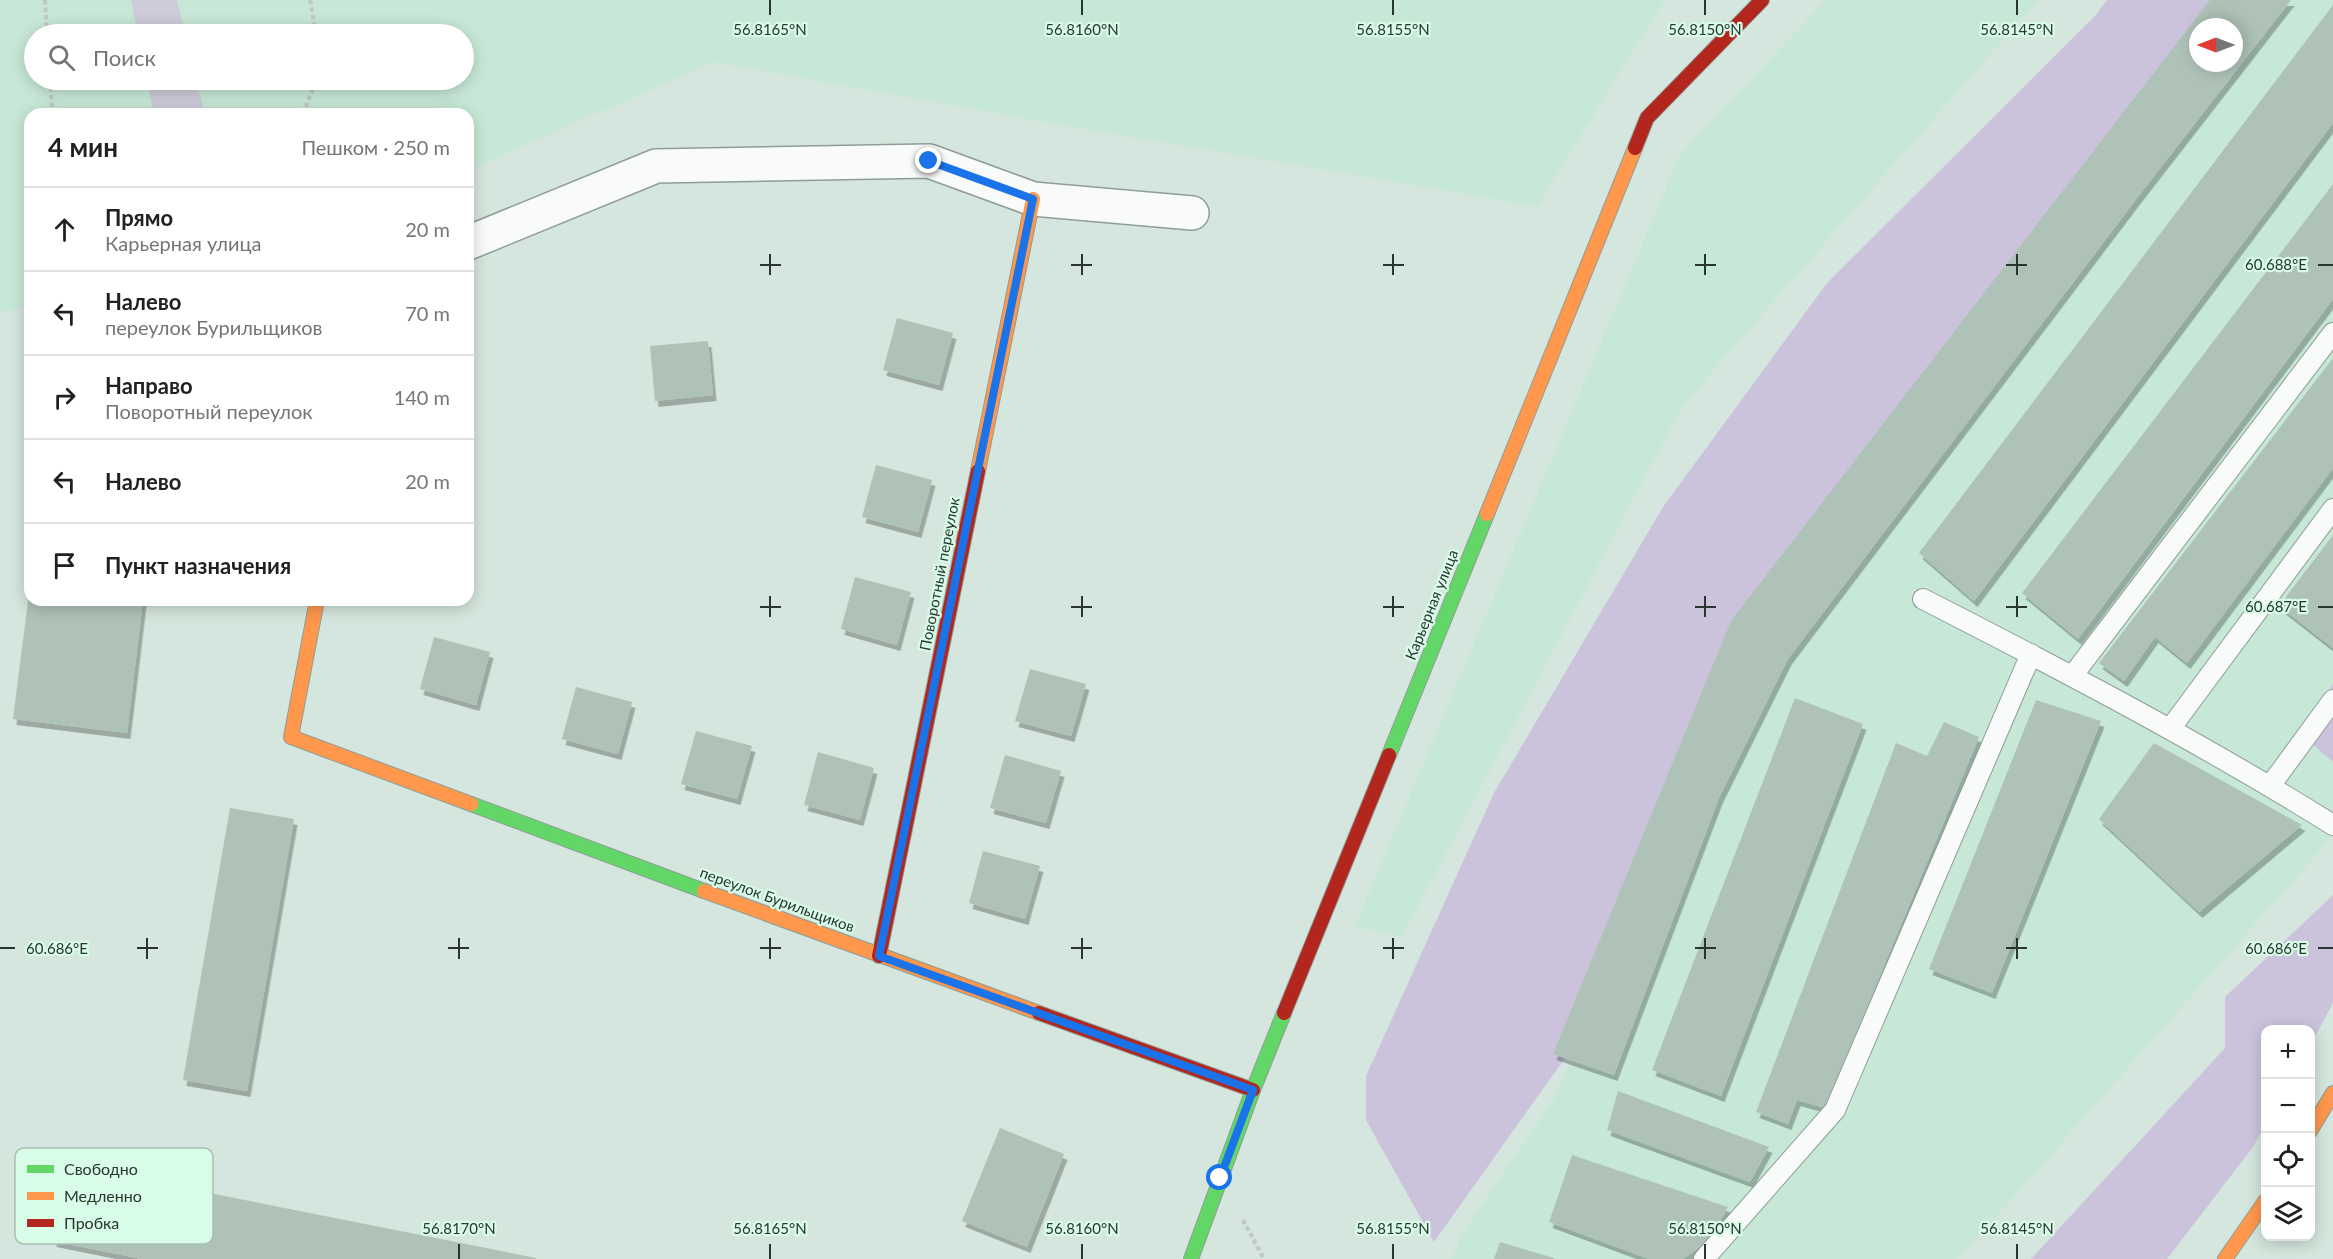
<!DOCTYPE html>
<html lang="ru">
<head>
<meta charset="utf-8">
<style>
	:root { --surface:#fff; --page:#f6f6f6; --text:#202124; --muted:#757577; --line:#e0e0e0 }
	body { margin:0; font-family:Lato,sans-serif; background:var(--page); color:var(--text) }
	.controls { position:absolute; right:18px; bottom:18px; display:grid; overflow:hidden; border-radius:12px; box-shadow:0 3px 15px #0003 }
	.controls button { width:54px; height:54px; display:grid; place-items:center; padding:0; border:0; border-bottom:2px solid var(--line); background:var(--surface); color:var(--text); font:30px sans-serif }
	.compass { position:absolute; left:2189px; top:18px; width:54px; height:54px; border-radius:50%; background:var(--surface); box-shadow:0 3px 15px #0003; rotate:270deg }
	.stop { position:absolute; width:18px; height:18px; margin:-14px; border:4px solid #1a73e8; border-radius:50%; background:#fff }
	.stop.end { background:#1a73e8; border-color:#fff; box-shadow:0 2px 6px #0008 }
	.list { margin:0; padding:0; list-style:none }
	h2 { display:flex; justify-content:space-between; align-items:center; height:78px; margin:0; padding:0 24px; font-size:26px }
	h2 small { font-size:20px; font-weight:400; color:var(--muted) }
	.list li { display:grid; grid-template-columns:39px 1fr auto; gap:18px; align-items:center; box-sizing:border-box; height:84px; padding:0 24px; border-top:2px solid var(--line) }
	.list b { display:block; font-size:22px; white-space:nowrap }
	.list p { margin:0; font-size:20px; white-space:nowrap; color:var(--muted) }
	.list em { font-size:20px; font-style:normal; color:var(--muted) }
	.icon { flex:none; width:33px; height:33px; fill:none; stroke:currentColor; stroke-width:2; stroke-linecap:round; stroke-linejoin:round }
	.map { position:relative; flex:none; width:2333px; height:1259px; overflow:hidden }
	.search { position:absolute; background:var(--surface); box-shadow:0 3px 15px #0003; left:24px; top:24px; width:450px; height:66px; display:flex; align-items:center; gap:15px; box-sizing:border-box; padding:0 21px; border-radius:33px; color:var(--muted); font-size:22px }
	.panel { position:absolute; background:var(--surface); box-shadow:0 3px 15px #0003; left:24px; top:108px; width:450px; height:498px; border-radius:18px }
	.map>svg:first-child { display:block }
	.built { fill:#c8e8d7; fill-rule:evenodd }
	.green { fill:#ceccda }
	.forest { fill:#cbc3dc }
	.building { fill:#aec2b8; fill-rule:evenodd; filter:url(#shadow) }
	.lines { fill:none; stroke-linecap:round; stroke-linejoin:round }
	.lane-casing { stroke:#8f9d96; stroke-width:22 }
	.street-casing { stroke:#8f9d96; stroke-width:36 }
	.fast-casing { stroke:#8f9d96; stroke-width:16 }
	.slow-casing { stroke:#8f9d96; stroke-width:16 }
	.jam-casing { stroke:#8f9d96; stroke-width:16 }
	.path { stroke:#c0c7c4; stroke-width:4; stroke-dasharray:4.5 3; stroke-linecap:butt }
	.lane { stroke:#f9fbfa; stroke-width:20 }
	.street { stroke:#f9fbfa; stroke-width:33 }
	.fast { stroke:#63d668; stroke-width:14 }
	.slow { stroke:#ff974d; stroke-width:14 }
	.jam { stroke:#b3261e; stroke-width:14 }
	.route { stroke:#1a73e8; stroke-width:8 }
	.ticks { fill:none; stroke:#28362f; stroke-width:2 }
	.labels { text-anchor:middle; stroke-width:4.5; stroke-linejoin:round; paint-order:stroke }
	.street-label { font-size:15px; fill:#28362f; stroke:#d9fce9 }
	.key { fill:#d9fce9; stroke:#a4c1b1; stroke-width:1.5 }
	.key-label { font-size:16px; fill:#28362f }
	.ticks-label { font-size:15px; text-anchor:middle; fill:#28362f; stroke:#d9fce9; stroke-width:4.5; stroke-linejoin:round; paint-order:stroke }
</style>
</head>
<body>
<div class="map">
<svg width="2333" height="1259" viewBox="0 0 2333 1259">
	<defs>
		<filter id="shadow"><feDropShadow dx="3.5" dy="6" stdDeviation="0" flood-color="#0004"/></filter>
	</defs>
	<rect width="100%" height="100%" fill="#d4e6dd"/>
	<path class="built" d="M0,0H1665L1537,206L1067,126L714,62L468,170V114H30V305L0,313ZM34,34H464V80H34Z
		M1826,0H2038L1683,405L1402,937L1355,926L1680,155Z
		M2288,0H2333V684L2298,732L2333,762V836L1980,1235L1956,1259H1451L1463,1233L1554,1099L1668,829L1794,610Z"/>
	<path class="green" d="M131,0H177L185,34H138Z
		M147,80H196L205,114H154Z"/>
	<path class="forest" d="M2107,0H2269L2234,27H2198V63L1827,537L1565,1058L1434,1242L1366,1120V1076L1494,793L1663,507L1827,283L2095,16Z
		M2333,684V762L2298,732Z
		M2333,895V1003L2311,1044L2310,1030H2266L2265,1125L2253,1147L2167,1259H2031L2225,1048V997Z"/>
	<path class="building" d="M2210,0H2291L2137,198L1788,659L1719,798L1614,1075L1553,1054L1731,621ZM2198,27H2234V63H2198Z
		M2333,5V123L1974,601L1919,553Z
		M2333,184V299L2078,639L2022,593Z
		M897,318L953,333L939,385L883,370Z
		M708,341L713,395L655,401L650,346Z
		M2333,358V468L2187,663L2155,637L2124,681L2099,663Z
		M876,465L932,480L918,532L862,517Z
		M2333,535V648L2279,606Z
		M855,577L911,592L897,645L841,629Z
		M29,593L30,600H143L127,733L13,719Z
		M434,637L490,652L476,705L420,689Z
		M1030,669L1086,684L1071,736L1015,721Z
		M576,687L632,702L618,754L562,739Z
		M1795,698L1863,724L1721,1096L1652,1070Z
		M2036,700L2101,721L1992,993L1929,969Z
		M1944,722L1979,737L1825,1108L1797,1100L1788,1124L1756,1112L1896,743L1927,756Z
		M696,731L752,746L737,799L681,784Z
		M2154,743L2302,825L2199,912L2099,819Z
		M818,752L874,768L860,820L804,805Z
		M1005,755L1061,771L1046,823L990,808Z
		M230,808L294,819L247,1091L183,1080Z
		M983,851L1040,866L1025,919L969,903Z
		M1618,1091L1769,1147L1750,1182L1607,1130Z
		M1000,1128L1064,1154L1027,1247L962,1221Z
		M1572,1155L1728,1207L1708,1241L1683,1259H1649L1549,1222Z
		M68,1165L536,1258V1259H142L53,1241Z
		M1500,1242L1554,1258V1259H1494Z"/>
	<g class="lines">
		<g class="lane-casing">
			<path id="lane" d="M1923,599C2062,670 2200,742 2333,825
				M2073,675L2333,333
				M2170,729L2333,509
				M2270,786L2333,700
				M1704,1259L1835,1110L2031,654"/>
		</g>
		<g class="street-casing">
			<path id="street" d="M468,243L656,166L929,161L1033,199L1192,213"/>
		</g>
		<g class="fast-casing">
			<path id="fast" d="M1389,755L1487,514
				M471,804L704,891
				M1191,1259L1253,1090L1284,1013"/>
		</g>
		<g class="slow-casing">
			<path id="slow" d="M978,471L1033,199
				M1487,514L1635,148
				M317,600L291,737L471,804
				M704,891L1039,1013
				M2310,1131L2333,1093
				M2225,1259L2266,1200"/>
		</g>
		<g class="jam-casing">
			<path id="jam" d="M1635,148L1647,118L1762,0
				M879,956L978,471
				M1039,1013L1253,1090
				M1284,1013L1389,755"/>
		</g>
		<path class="path" d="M45,0L47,34
			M310,0L316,34
			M50,80L52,108L55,114
			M303,114L316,80
			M1243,1220L1264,1259"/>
		<use href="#lane" class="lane"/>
		<use href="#street" class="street"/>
		<use href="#fast" class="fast"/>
		<use href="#slow" class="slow"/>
		<use href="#jam" class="jam"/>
	</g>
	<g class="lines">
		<path class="route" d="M929,161L1033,199L879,956L1253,1090L1220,1178"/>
	</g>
	<path class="ticks" d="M770,0V15M1082,0V15M1393,0V15M1705,0V15M2017,0V15M770,254V275M1082,254V275M1393,254V275M1705,254V275M2017,254V275M760,265H781M1071,265H1092M1383,265H1404M1695,265H1716M2006,265H2027M2318,265H2333M770,596V617M1082,596V617M1393,596V617M1705,596V617M2017,596V617M760,607H781M1071,607H1092M1383,607H1404M1695,607H1716M2006,607H2027M2318,607H2333M147,938V959M459,938V959M770,938V959M1082,938V959M1393,938V959M1705,938V959M2017,938V959M0,948H15M137,948H158M448,948H469M760,948H781M1071,948H1092M1383,948H1404M1695,948H1716M2006,948H2027M2318,948H2333M459,1244V1259M770,1244V1259M1082,1244V1259M1393,1244V1259M1705,1244V1259M2017,1244V1259"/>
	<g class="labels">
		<g class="street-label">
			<text transform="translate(940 574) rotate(-79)" y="5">Поворотный переулок</text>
			<text transform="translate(1432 605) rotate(-68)" y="5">Карьерная улица</text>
			<text transform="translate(777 900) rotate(20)" y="5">переулок Бурильщиков</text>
		</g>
	</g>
	<rect x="15" y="1148" width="198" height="96" rx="9" class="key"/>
	<rect x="27" y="1165" width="27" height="8" fill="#63d668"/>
	<rect x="27" y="1192" width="27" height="8" fill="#ff974d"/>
	<rect x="27" y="1219" width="27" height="8" fill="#b3261e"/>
	<g class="key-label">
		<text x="64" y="1175">Свободно</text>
		<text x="64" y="1202">Медленно</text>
		<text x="64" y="1229">Пробка</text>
	</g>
	<g class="ticks-label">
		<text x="770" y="35">56.8165°N</text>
		<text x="1082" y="35">56.8160°N</text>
		<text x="1393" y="35">56.8155°N</text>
		<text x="1705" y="35">56.8150°N</text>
		<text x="2017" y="35">56.8145°N</text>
		<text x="2276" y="270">60.688°E</text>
		<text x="2276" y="612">60.687°E</text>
		<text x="2276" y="954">60.686°E</text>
		<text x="57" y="954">60.686°E</text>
		<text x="459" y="1234">56.8170°N</text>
		<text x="770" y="1234">56.8165°N</text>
		<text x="1082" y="1234">56.8160°N</text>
		<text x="1393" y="1234">56.8155°N</text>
		<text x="1705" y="1234">56.8150°N</text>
		<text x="2017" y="1234">56.8145°N</text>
	</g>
</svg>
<div class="controls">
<button>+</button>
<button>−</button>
<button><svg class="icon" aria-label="locate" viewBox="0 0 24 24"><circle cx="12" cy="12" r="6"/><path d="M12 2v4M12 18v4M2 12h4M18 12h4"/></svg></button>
<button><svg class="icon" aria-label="layers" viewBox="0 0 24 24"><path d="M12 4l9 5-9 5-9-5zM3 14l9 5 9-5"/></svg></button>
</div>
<svg class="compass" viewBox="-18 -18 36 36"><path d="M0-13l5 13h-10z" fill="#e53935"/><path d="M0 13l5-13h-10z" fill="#757577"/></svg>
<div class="stop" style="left:1220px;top:1178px"></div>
<div class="stop end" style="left:929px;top:161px"></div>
<div class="search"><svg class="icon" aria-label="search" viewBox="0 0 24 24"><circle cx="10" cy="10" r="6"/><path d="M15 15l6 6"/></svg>Поиск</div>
<section class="panel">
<h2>4 мин<small>Пешком · 250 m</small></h2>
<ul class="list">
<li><svg class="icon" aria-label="ahead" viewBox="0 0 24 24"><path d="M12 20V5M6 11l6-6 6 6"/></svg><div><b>Прямо</b><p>Карьерная улица</p></div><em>20 m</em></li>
<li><svg class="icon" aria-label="left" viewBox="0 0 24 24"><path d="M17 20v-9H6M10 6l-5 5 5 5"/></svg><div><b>Налево</b><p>переулок Бурильщиков</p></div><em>70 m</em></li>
<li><svg class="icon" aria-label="right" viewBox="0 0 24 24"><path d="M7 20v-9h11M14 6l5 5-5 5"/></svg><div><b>Направо</b><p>Поворотный переулок</p></div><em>140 m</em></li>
<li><svg class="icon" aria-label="left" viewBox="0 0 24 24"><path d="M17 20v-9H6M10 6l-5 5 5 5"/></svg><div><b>Налево</b></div><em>20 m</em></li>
<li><svg class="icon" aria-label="arrive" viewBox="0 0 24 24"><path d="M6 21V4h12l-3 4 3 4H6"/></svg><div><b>Пункт назначения</b></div></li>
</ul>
</section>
</div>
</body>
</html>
